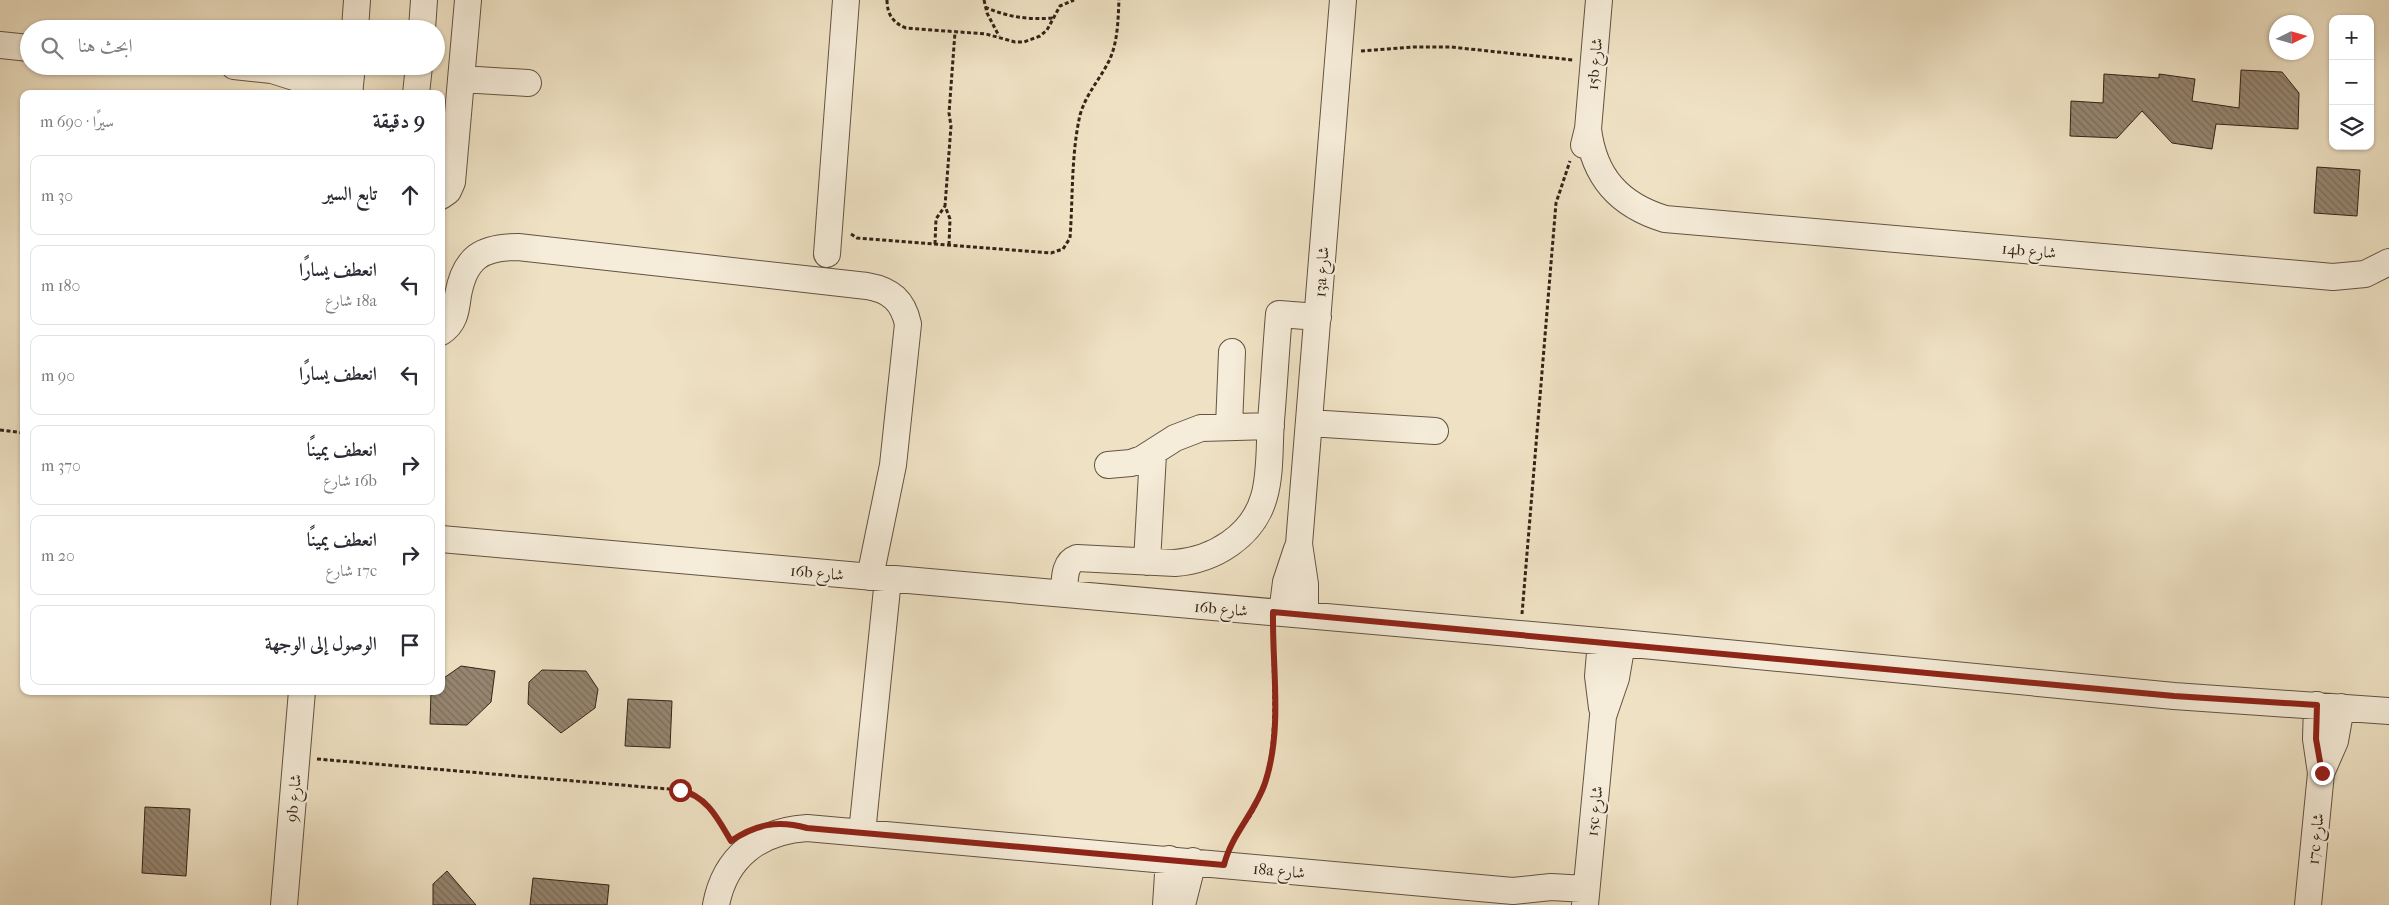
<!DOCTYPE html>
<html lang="ar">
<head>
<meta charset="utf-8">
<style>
	:root { --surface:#fff; --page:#f2f2f3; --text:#2b2b33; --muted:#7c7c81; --line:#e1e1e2 }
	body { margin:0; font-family:"IM FELL French Canon",Amiri,serif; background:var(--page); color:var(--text); direction:rtl }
	.controls { position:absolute; right:15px; top:15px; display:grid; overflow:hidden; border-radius:10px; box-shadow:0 1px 4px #0004 }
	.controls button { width:45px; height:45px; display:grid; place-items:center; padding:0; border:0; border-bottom:1px solid var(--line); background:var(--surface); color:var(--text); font:25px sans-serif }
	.compass { position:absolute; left:2269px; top:15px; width:45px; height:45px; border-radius:50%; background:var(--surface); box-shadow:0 1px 4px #0004; rotate:85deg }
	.stop { position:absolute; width:15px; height:15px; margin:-11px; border:4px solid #8f2418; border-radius:50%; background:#fff }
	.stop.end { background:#8f2418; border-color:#fff; box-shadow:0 1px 5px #0008 }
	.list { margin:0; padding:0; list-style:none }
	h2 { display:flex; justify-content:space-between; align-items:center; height:65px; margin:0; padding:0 20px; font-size:21px }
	h2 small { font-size:16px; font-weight:400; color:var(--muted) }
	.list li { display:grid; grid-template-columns:32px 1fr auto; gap:15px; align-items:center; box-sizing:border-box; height:80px; margin:0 10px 10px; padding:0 10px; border:1px solid var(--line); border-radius:10px }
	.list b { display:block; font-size:19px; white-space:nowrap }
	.list p { margin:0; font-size:16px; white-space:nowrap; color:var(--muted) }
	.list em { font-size:16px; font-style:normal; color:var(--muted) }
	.icon { flex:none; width:28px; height:28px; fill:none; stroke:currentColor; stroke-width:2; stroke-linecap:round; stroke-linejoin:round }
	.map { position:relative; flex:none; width:2389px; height:905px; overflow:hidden; direction:ltr }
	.search { position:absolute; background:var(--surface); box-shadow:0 1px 4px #0004; left:20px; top:20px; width:425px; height:55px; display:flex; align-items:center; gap:12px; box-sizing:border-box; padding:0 18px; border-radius:28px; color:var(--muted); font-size:19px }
	.panel { position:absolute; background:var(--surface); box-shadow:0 1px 4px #0004; left:20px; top:90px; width:425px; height:605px; border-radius:10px; direction:rtl }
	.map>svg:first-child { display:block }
	.building { fill:url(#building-back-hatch); stroke:#352317 }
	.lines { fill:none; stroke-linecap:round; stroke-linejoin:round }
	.minor-casing { stroke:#645342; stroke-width:28 }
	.path { stroke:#352317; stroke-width:3; stroke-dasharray:4 2.5; stroke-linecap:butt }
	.minor { stroke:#f5ecd9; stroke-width:26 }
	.route { stroke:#8f2418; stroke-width:6 }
	.labels { text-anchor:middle; stroke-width:4.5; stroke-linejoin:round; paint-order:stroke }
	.street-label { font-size:16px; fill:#352317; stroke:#f5ecd9 }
</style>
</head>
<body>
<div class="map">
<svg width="2389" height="905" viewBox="0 0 2389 905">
	<defs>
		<pattern id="building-back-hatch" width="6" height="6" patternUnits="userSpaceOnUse" patternTransform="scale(1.25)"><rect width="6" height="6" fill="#968671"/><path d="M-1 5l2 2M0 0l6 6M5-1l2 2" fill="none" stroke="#7b6d5c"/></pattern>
	</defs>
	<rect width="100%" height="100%" fill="#efe2c4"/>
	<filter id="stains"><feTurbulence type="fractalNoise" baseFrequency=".004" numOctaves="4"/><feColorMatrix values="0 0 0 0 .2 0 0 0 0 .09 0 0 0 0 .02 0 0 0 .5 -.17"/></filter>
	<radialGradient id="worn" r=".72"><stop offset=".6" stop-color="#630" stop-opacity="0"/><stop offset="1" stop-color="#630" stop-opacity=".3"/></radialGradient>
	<path class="building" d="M2241,70L2282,72L2299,93L2298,129L2216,124L2212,149L2172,143L2142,111L2117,138L2070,136L2071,101L2103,103L2104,74L2159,78V74L2195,79L2192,101L2239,108Z
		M2317,167L2360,170L2357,216L2314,213Z
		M461,666L495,671L491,702L467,725L430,724L431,691H441V680Z
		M542,670L586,671L598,689L595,708L561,733L528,704L529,682Z
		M628,699L672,701L670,748L625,746Z
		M145,807L190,809L186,876L142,873Z
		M447,871L476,905H433V884Z
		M533,878L609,885L607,905H530Z"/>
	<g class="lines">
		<g class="minor-casing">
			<path id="minor" d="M355,29L357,0
				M422,29L424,0
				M0,45L29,48
				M234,66L272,70L310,82L350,91
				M461,79L528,83
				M349,94L352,66
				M416,94L419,66
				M1588,129C1594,177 1619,205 1665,219L2333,277L2365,274L2389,262
				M1584,145L1588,129L1599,0
				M441,196L448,191L452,182L468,0
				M827,254L846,0
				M441,332C455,323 456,310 458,295C465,257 482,247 518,247L867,286C891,290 903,301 908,324L893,465L870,577
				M1309,423L1435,431
				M1229,426L1232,352
				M1108,465L1131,463L1142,459L1175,438L1201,428L1271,426
				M441,539L1622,643L2174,696L2389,711
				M1147,562L1153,454
				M1064,594C1065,581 1063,563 1077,558L1175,563C1214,560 1253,536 1264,497C1271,473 1269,445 1271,421C1274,385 1276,349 1279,314L1318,317
				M1282,613L1286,582L1297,549
				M1305,615V584L1299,544L1343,0
				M1601,641L1598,676L1602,708
				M2321,773L2335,741L2341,707
				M862,833L888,579
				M284,905L302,691
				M716,905C725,857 759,831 807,828L1513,891L1551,887L1586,889
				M1166,905L1169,859
				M1182,905L1193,861
				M1585,905L1603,716L1616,678L1622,643
				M2308,905L2321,773L2316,739L2317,705"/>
		</g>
		<path class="path" d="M887,0C887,14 893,23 906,28L986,34L1015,42H1024L1040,36L1047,30L1060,6L1074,0
			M984,0L987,13L999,36
			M985,7C1007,17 1029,20 1053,18
			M1361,51L1414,47H1451L1573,60
			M851,234L857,238L1051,253L1063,249L1070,238C1073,198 1071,155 1080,115C1086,94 1100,79 1109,61C1118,42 1118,20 1119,0
			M935,244L936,219L945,206
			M949,245L950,219L945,206L951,126L949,113L955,32
			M0,430L24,433
			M1522,614L1556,203L1570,161
			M317,759L680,790C706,795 716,817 730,838
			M1230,845C1238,831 1251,818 1257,803C1281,748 1272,692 1273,634"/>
		<use href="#minor" class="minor"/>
	</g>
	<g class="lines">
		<path class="route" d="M680,790C707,796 718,819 731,841C756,824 778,820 807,828L1224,865C1231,835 1255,813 1265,783C1283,729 1272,668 1273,612L2174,696L2317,705L2316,739L2322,773"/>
	</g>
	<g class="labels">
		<g class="street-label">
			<text transform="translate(1594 64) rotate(-85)" y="6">15b شارع</text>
			<text transform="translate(2029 250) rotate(5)" y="6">14b شارع</text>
			<text transform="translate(1321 272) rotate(-86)" y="6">13a شارع</text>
			<text transform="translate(817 572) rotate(5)" y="6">16b شارع</text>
			<text transform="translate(1221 608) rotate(5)" y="6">16b شارع</text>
			<text transform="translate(293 798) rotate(-85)" y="6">9b شارع</text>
			<text transform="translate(1594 811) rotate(-84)" y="6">15c شارع</text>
			<text transform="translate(2315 839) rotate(-84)" y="6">17c شارع</text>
			<text transform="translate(1279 870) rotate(5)" y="6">18a شارع</text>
		</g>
	</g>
	<rect width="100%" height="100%" filter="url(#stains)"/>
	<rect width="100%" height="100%" fill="url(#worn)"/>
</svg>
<div class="controls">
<button>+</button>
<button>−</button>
<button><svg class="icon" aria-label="layers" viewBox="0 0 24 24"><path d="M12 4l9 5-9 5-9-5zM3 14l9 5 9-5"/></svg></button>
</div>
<svg class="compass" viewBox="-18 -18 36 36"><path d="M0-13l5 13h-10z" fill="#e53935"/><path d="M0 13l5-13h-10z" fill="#7c7c81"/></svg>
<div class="stop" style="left:680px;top:790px"></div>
<div class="stop end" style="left:2322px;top:773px"></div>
<div class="search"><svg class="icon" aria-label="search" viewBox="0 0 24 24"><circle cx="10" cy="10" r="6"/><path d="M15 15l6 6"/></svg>ابحث هنا</div>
<section class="panel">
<h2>9 دقيقة<small>سيرًا · 690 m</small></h2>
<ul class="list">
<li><svg class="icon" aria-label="ahead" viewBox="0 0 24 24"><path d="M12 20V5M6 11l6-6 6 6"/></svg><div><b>تابع السير</b></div><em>30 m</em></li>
<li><svg class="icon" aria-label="left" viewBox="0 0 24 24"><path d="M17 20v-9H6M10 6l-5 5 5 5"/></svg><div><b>انعطف يسارًا</b><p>18a شارع</p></div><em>180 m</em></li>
<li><svg class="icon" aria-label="left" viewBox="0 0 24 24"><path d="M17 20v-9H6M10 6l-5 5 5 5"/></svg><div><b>انعطف يسارًا</b></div><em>90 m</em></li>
<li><svg class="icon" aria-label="right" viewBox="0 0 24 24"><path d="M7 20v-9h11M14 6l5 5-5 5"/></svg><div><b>انعطف يمينًا</b><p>16b شارع</p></div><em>370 m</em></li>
<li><svg class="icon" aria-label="right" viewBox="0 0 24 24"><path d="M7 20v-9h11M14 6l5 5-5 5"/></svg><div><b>انعطف يمينًا</b><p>17c شارع</p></div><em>20 m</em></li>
<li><svg class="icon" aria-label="arrive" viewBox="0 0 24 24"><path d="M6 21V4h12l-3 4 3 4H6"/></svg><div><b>الوصول إلى الوجهة</b></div></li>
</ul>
</section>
</div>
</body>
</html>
